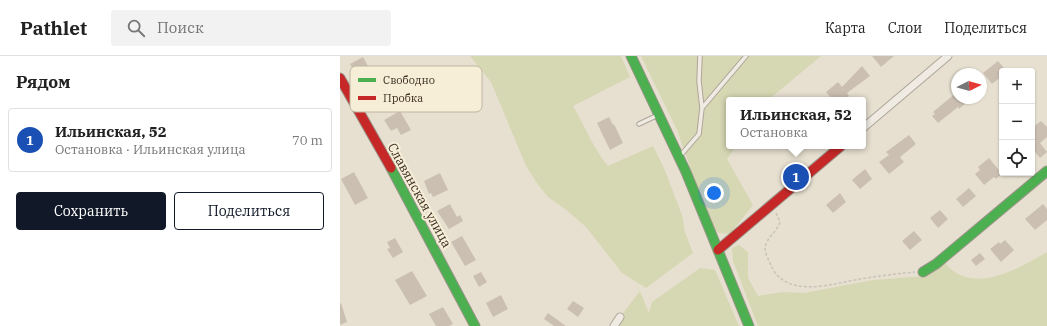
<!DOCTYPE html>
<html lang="ru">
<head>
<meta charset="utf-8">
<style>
	:root { --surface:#fff; --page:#f2f2f2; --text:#222; --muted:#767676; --line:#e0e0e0; --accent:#111827 }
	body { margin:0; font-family:"IBM Plex Serif",serif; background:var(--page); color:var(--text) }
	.controls { position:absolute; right:12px; top:12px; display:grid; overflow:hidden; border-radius:4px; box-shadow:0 1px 3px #0004 }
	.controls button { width:36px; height:36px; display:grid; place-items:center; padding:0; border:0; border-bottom:1px solid var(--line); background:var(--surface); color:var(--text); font:20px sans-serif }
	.compass { position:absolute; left:611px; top:12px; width:36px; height:36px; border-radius:50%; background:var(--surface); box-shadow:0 1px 3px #0004; rotate:85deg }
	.you { position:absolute; left:374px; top:137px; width:14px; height:14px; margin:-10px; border:3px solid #fff; border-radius:50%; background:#1a73e8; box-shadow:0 0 0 6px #1a73e833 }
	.badge { display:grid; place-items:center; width:26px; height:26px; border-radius:50%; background:var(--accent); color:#fff; font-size:13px; font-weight:700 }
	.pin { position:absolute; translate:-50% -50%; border:2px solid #fff; box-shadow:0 1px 4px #0006 }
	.popup { position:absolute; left:386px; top:41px; width:140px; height:52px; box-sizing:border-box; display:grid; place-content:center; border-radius:4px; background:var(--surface); filter:drop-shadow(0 1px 3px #0005); font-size:13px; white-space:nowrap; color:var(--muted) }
	.popup b { font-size:15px; color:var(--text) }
	.popup::after { content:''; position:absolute; left:50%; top:100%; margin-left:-8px; border:8px solid transparent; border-top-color:var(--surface) }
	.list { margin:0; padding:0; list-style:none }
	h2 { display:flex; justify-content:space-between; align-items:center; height:52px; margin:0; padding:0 16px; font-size:17px }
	h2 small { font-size:13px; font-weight:400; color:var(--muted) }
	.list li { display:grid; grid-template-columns:26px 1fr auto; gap:12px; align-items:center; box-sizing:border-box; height:64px; margin:0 8px 8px; padding:0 8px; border:1px solid var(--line); border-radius:4px }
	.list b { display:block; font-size:15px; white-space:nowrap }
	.list p { margin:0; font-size:13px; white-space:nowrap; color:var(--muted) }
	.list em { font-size:13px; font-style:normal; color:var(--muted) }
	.actions { display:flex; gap:8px; padding:12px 16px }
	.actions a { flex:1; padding:9px 0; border:1px solid var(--accent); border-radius:4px; text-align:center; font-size:14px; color:var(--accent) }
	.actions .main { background:var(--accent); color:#fff }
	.icon { flex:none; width:22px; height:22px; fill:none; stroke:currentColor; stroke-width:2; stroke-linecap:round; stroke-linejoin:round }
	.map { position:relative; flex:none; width:707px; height:270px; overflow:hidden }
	header { display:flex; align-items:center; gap:24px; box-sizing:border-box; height:56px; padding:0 20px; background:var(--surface); border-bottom:1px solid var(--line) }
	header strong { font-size:19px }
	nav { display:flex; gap:22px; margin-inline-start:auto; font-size:14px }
	.search { width:280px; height:36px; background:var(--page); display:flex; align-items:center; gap:10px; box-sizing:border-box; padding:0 14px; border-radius:4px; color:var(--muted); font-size:15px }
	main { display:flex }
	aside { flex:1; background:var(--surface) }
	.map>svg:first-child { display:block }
	.green { fill:#d6d7b3 }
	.building { fill:#cbbfb2 }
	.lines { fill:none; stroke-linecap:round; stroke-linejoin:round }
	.lane-casing { stroke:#ada599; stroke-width:5.5 }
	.street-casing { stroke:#ada599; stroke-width:9 }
	.fast-casing { stroke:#9c958a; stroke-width:11 }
	.jam-casing { stroke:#9c958a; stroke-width:11 }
	.path { stroke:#c8c2b9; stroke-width:1.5; stroke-dasharray:3 2; stroke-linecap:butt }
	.lane { stroke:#efebe3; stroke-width:3.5 }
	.street { stroke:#efebe3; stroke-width:7 }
	.fast { stroke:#4caf50; stroke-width:9 }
	.jam { stroke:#c62828; stroke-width:9 }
	.labels { text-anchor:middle; stroke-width:4; stroke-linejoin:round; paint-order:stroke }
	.street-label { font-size:13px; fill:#3d2e20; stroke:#f7eed8 }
	.key { fill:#f7eed8; stroke:#bfb4a1; stroke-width:1 }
	.key-label { font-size:11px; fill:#3d2e20 }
</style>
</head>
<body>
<header>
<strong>Pathlet</strong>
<div class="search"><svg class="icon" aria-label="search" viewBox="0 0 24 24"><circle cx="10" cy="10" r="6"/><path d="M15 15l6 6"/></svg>Поиск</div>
<nav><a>Карта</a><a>Слои</a><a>Поделиться</a></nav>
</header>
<main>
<aside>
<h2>Рядом<small></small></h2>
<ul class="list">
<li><span class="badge" style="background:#1a4fb4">1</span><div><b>Ильинская, 52</b><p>Остановка · Ильинская улица</p></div><em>70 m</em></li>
</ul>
<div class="actions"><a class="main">Сохранить</a><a>Поделиться</a></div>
</aside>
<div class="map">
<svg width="707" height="270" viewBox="0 0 707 270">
	<rect width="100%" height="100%" fill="#e7e0d1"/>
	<path class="green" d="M130,0H281L290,21L233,50C245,70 253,92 268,110L313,90L324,112L342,159L345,176L353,197L306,232L282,217L246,171L225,153L208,141L199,130L186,110L151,26Z
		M301,0H481L428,44H389V90H396L387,103L413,149L390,178L379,177L371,170L337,74Z
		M399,189L408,196V222L418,240L443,236L464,237L533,224L585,220L604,206C632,241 677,213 707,196V270H418L393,205L392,192Z
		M360,212L375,214L399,270H273L300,235L309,257L312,246Z"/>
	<path class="building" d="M532,0H554L541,11Z
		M23,1L29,12L33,10L37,16L20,26L10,8Z
		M658,5L665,13L662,15V20L652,28L643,17Z
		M522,10L530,20L507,37L509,40L504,44H493L486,36L498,26L502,31Z
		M44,27L54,45L40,53L30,35Z
		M617,36V42H632L619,53L618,51L598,67L592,60L595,58L593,56Z
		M60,55L71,74L61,79L57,72L51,75L44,64Z
		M269,61L273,69L274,68L283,87L270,94L257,67Z
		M701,65L707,71V81L700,87L707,96L700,102L692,92V72Z
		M569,79L576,88L560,101L564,106L549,118L539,106L549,99L546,96Z
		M649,102L662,118L656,123L654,121L644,129L635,118L640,114L638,111Z
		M525,113L532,123L520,133L512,124Z
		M14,116L28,142L15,149L1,123Z
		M100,117L108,134L93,141L91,137L89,138L84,125Z
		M629,132L636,140L623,151L616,143Z
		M500,137L506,146L493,157L486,149Z
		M110,148L117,161L120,159L123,165L109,173L97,155Z
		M703,148L707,153V164L695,174L685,163Z
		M600,154L608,163L598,172L590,162Z
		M574,175L582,184L570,194L562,185Z
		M122,180L136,204L125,210L111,186Z
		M55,182L63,196L53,202L47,193L50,192L47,186Z
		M665,184L674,194L661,206L650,193L659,186L660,188Z
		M640,197L645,203L636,210L631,204Z
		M72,215L87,240L70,249L55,224Z
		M141,216L147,226L139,231L133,220Z
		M161,239L168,253L153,261L146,247Z
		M233,245L244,252L238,261L227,253Z
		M1,247L7,266L0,269V248Z
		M103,251L113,268L109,270H96L89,258Z
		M208,257L226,270H214L204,263Z"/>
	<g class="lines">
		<g class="lane-casing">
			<path id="lane" d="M360,0L359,25L362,52
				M299,68L318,59
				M340,100L359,78L362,52L406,0"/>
		</g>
		<g class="street-casing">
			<path id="street" d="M523,72L608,0
				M274,270L280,261"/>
		</g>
		<g class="fast-casing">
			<path id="fast" d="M291,0L346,116L409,270
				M51,112L135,270
				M583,216L596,208L707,115"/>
		</g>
		<g class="jam-casing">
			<path id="jam" d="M0,22L51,112
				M378,194L501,90"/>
		</g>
		<path class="path" d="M436,157L440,166C437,176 426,182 425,192C425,197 428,203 430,207C444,244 491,228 520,223C538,220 556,218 575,216"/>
		<use href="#lane" class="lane"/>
		<use href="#street" class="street"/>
		<use href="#fast" class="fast"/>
		<use href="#jam" class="jam"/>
	</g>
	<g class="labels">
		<g class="street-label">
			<text transform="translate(80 139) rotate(61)" y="5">Славянская улица</text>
		</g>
	</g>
	<rect x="10" y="10" width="132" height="46" rx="6" class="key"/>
	<rect x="18" y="22" width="18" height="4" fill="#4caf50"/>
	<rect x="18" y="40" width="18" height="4" fill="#c62828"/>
	<g class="key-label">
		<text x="43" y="28">Свободно</text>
		<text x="43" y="46">Пробка</text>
	</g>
</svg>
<div class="controls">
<button>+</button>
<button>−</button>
<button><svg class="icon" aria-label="locate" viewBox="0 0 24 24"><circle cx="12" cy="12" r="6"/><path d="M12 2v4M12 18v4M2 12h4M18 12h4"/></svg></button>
</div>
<svg class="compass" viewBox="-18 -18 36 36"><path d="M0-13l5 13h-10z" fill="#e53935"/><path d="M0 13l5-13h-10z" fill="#767676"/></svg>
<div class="you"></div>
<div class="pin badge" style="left:456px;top:121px;background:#1a4fb4">1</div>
<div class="popup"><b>Ильинская, 52</b>Остановка</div>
</div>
</main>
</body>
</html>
